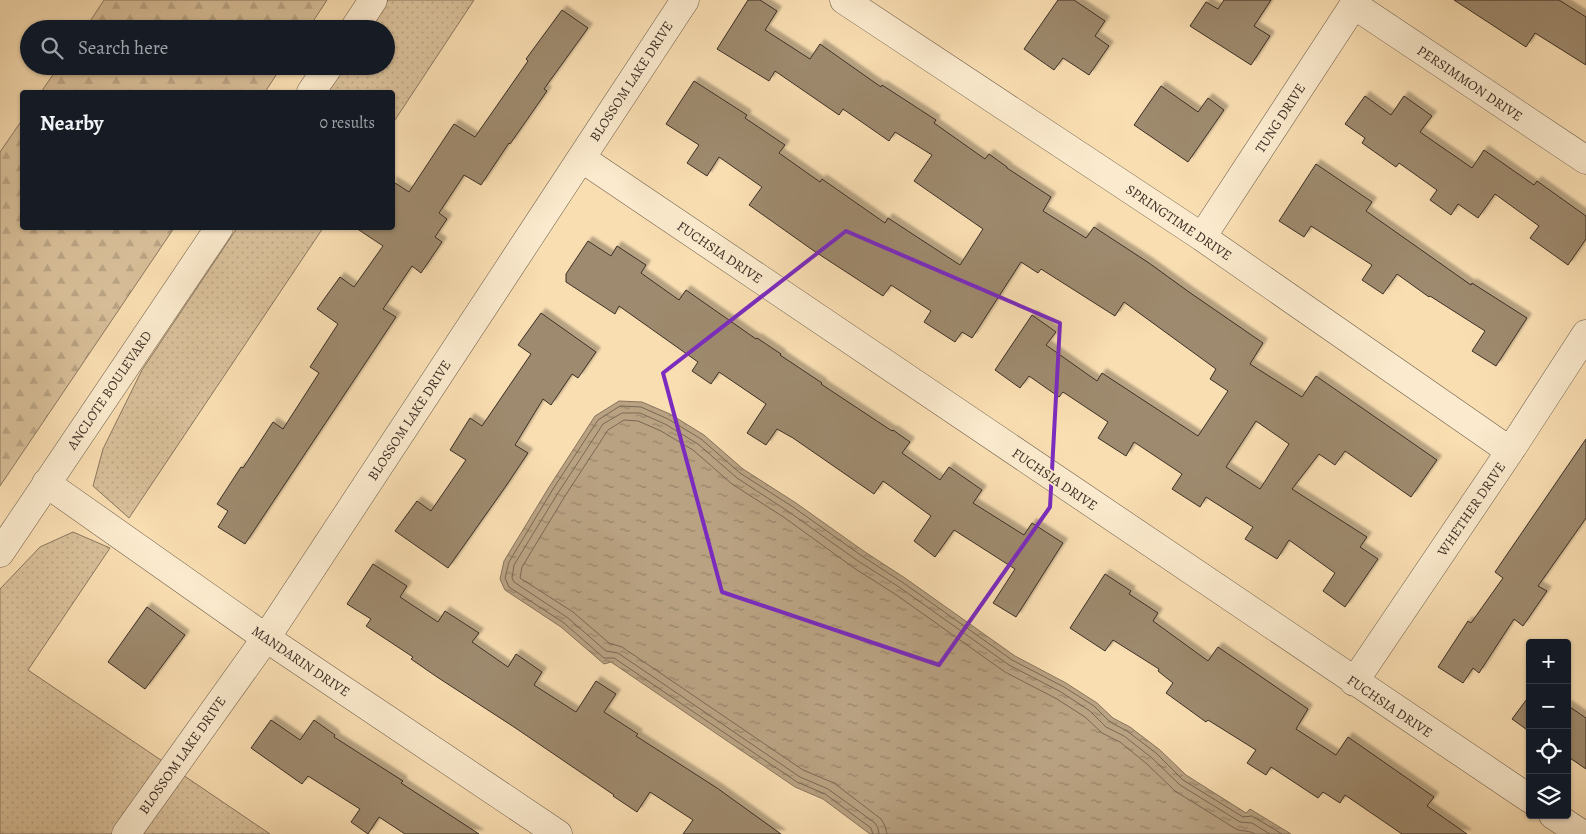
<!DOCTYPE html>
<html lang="en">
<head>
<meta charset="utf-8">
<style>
	:root { --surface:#171b24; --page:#20242c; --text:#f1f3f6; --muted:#9ea1a6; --line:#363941 }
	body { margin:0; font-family:Alegreya,serif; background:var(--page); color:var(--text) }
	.controls { position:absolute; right:15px; bottom:15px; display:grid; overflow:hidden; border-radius:5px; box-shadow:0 1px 4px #0004 }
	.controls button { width:45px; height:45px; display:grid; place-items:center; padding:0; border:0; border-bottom:1px solid var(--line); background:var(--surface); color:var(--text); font:25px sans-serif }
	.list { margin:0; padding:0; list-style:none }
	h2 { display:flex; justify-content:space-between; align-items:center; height:65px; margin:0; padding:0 20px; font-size:21px }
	h2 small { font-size:16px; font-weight:400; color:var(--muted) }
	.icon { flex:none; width:28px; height:28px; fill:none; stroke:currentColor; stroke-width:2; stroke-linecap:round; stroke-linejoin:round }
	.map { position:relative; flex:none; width:1586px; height:834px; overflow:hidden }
	.search { position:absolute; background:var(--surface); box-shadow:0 1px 4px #0004; left:20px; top:20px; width:375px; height:55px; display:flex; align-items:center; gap:12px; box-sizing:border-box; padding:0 18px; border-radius:28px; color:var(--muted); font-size:19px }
	.panel { position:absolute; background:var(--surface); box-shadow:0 1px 4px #0004; left:20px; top:90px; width:375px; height:140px; border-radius:5px }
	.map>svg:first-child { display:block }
	.grass { fill:url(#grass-dots); stroke:#8a7860 }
	.forest { fill:url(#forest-firs); stroke:#8a7860 }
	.water { fill:url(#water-ripples); stroke:#87745d }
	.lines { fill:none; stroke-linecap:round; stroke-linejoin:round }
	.shore { stroke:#7a6854; stroke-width:1 }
	.building { fill:#9e8a6e; stroke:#3c2f25; fill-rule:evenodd; filter:url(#shadow) }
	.minor-casing { stroke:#6b5b48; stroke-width:29 }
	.minor { stroke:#fbeacd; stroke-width:28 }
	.marked { fill:none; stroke:#7b2cbf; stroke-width:4; stroke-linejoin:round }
	.labels { text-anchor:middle; stroke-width:4; stroke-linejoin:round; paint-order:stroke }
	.street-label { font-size:14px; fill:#3c2f25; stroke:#fbeacd }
</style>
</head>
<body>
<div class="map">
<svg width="1586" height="834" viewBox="0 0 1586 834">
	<defs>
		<pattern id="grass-dots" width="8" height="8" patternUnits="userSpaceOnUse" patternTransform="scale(1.25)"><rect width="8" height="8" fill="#d9c09a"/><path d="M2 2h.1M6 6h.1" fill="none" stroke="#bba585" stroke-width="1.8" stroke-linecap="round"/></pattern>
		<pattern id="forest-firs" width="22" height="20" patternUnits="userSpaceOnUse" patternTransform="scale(1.25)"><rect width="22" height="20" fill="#d9c09a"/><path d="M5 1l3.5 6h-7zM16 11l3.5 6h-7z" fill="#bba585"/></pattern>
		<pattern id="water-ripples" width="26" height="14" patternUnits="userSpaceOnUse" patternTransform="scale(1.25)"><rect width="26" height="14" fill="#b9a282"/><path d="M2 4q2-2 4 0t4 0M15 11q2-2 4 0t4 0" fill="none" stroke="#98846a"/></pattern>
		<filter id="shadow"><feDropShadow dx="4.5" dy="-4.5" stdDeviation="1" flood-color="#0004"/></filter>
	</defs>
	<rect width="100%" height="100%" fill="#f9deb2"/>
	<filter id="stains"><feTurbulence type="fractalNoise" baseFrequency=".004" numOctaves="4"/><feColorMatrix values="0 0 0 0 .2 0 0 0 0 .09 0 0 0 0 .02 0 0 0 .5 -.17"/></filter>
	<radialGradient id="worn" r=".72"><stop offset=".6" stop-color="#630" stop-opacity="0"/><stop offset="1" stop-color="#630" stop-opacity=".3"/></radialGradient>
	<path class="grass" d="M388,0H474L393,123L392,92H328L345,66H386V29H369Z
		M237,228H323L129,518L93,486L103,449L142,370Z
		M73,532L110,548L28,670L270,834H0V589L40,547Z"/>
	<path class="forest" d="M104,0H327L308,29H85Z
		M59,66H282L265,92H41Z
		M22,120V228H174L0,486V152Z"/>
	<path class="water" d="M619,401L642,402L670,414L704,435L743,469L796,503L865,552L905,578L1015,656L1066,683L1097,703L1113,718L1130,727L1160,750L1186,775L1246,813L1250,809L1291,834H870L823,799L795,787L611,662L604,664L561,627L505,590L500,579L504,561L549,487L595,416Z"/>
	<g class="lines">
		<path class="shore" d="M873,834L871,828L825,794L797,782L614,658H604L564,623L509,587L505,578L509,562L553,489L598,420L620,406L641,407L668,419L701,439L740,473L793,507L862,556L902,582L1012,660L1064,687L1094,706L1110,722L1127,731L1156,753L1183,780L1243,817L1252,816L1282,834
			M879,834L878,828L875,823L828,789L800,777L618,653L606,651L568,618L514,582L512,578L514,565L558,493L603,424L622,413H640L665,424L698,444L737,478L789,512L858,561L899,587L1009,665L1061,692L1090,711L1106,727L1124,736L1152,758L1180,785L1240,822L1252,823L1270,834
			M887,834L885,826L881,819L834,783L803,770L622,647L609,643L573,612L520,578L522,567L565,496L608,430L624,420L638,421L661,431L693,450L732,484L785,518L854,568L895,594L1005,672L1057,699L1085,717L1102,733L1120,742L1147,764L1175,791L1236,829C1243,832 1249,830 1255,834"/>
	</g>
	<path class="building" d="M748,0H760L777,11L765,30L810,59L820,44L881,87L882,85L936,120L934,123L985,159L989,154L1007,167V168L1051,197L1043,211L1086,238L1094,227L1149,263L1189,292L1263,343L1250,364L1302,397L1316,376L1437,460L1411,497L1345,451L1335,465L1319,454L1292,489L1367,537L1360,547L1378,559L1345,607L1323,591L1335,573L1289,540L1277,559L1245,539L1253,527L1206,497L1200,507L1172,489L1182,474L1134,442L1126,456L1098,438L1108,422L1063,392L1059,397L1029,376L1020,388L995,370L1032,315L1056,332L1046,345L1097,381L1102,373L1198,436L1228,391L1210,379L1216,369L1124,302L1115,316L1041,269L1038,273L1021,262L972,338L962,332L955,342L924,322L931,311L891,285L883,296L814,251L749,205L762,187L719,157L707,176L687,163L699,145L666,124L694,81L747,115L745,118L785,145L779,153L820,182L822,179L885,223L888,218L960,265L983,229L914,181L932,155L895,132L889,141L843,109L839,115L775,71L769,81L717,49ZM1256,421L1289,444L1260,489L1226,467Z
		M1058,0H1074L1105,21L1095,36L1109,46L1089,75L1063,58L1054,70L1024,49Z
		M1224,0H1271L1254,26L1270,36L1251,65L1190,26L1206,2L1218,9Z
		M1454,0H1559L1586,17V65L1535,33L1526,47Z
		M562,10L588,28L544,89L547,91L510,144L509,143L481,185L464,175L439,213L447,219L435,237L442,242L421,273L412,266L383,309L396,317L245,544L218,527L228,511L217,504L241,467L243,468L273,422L283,429L319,373L310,367L338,324L317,309L340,277L354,287L383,246L356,228H392V181L409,192L454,124L475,137L528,61L526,59Z
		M1161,86L1198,112L1208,98L1224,110L1188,162L1134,125Z
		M1365,96L1391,115L1404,96L1432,116L1420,132L1472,168L1484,150L1534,185L1537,181L1586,216V239L1568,265L1530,238L1539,226L1495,194L1478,218L1458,204L1451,215L1430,200L1437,190L1399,163L1396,167L1362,143L1365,138L1345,124Z
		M1316,164L1372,202L1366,211L1471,285L1472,283L1527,318L1496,366L1472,351L1485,331L1430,296L1429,297L1397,274L1383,294L1362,280L1372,265L1311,226L1304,237L1279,221Z
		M588,241L611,256L617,246L646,265L641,273L679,300L686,290L756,339L757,338L781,354L780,355L822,383L821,384L892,431L893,430L910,442L902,453L940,480L949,467L982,490L973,503L1024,535L1032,523L1063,543L1016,617L993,603L1015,569L954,530L935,557L914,541L931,516L883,481L874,494L793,438L777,429L766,445L747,433L766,404L719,372L711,384L692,371L698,362L619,306L615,314L566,282V274Z
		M541,313L596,352L578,378L572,374L551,405L543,399L515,445L528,453L506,486L448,568L395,531L417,501L431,511L466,460L450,450L470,418L482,426L531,354L518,345Z
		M1586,439V518L1538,586L1547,591L1523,626L1514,619L1479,673L1473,668L1463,683L1438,667L1468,621L1471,623L1503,578L1495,572Z
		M373,564L407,586L400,597L438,622L445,611L479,633L472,642L508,667L516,654L542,672L534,685L576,712L596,681L616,694L604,712L638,734L636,736L717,788L781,834H683L693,820L650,792L637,812L613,796L614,795L514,727L437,677L411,659L413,657L366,626L371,619L347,604Z
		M1105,574L1131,591L1129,594L1158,613L1153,621L1208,661L1218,647L1308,709L1296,729L1336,755L1348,737L1434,797L1427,806L1467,834H1402L1345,795L1340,803L1323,792L1318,798L1271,767L1266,775L1247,763L1256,750L1208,720L1206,722L1166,693L1173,683L1158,671L1159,669L1113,640L1105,651L1070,628Z
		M147,607L185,635L145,689L108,662Z
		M1530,695V732L1512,719Z
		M1567,705L1586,718V769L1567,756Z
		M271,720L300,740L314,720L335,735L334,737L403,781L401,783L479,834H405L379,817L368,834L351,822L360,809L308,776L302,784L251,748Z"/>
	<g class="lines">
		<g class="minor-casing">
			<path id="minor" d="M844,0L1202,237L1510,451
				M1354,5L1586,160
				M354,29L373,0
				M311,92L329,66
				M581,158L1530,799
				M1202,237L1357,0
				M46,483L266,638L558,834
				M0,553L219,228
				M1354,682L1510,451L1586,334
				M1553,815L1582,834
				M126,834L266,638L685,0"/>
		</g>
		<use href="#minor" class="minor"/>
	</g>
	<path class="marked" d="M846,231L1060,323L1050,507L939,665L722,592L663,373Z"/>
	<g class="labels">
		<g class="street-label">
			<text transform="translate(631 81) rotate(-57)" y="5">BLOSSOM LAKE DRIVE</text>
			<text transform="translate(1470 83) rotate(34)" y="5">PERSIMMON DRIVE</text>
			<text transform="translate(1280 118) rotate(-57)" y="5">TUNG DRIVE</text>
			<text transform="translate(1179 222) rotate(34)" y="5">SPRINGTIME DRIVE</text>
			<text transform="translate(720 252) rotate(34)" y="5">FUCHSIA DRIVE</text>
			<text transform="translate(109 390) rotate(-56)" y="5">ANCLOTE BOULEVARD</text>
			<text transform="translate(409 420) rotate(-57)" y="5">BLOSSOM LAKE DRIVE</text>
			<text transform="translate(1055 479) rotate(34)" y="5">FUCHSIA DRIVE</text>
			<text transform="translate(1471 509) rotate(-56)" y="5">WHETHER DRIVE</text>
			<text transform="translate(301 661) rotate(34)" y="5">MANDARIN DRIVE</text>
			<text transform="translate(1390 706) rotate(34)" y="5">FUCHSIA DRIVE</text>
			<text transform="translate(182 755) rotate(-55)" y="5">BLOSSOM LAKE DRIVE</text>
		</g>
	</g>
	<rect width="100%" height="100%" filter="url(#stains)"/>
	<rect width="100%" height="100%" fill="url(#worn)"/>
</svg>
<div class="controls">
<button>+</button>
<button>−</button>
<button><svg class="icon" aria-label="locate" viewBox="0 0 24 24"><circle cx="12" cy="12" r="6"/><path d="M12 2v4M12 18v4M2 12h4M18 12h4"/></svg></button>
<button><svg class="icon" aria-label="layers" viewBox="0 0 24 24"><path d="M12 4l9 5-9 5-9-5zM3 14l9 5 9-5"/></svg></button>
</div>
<div class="search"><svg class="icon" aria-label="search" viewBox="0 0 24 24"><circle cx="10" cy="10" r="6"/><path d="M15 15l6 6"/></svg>Search here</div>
<section class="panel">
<h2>Nearby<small>0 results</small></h2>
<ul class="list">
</ul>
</section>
</div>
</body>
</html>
